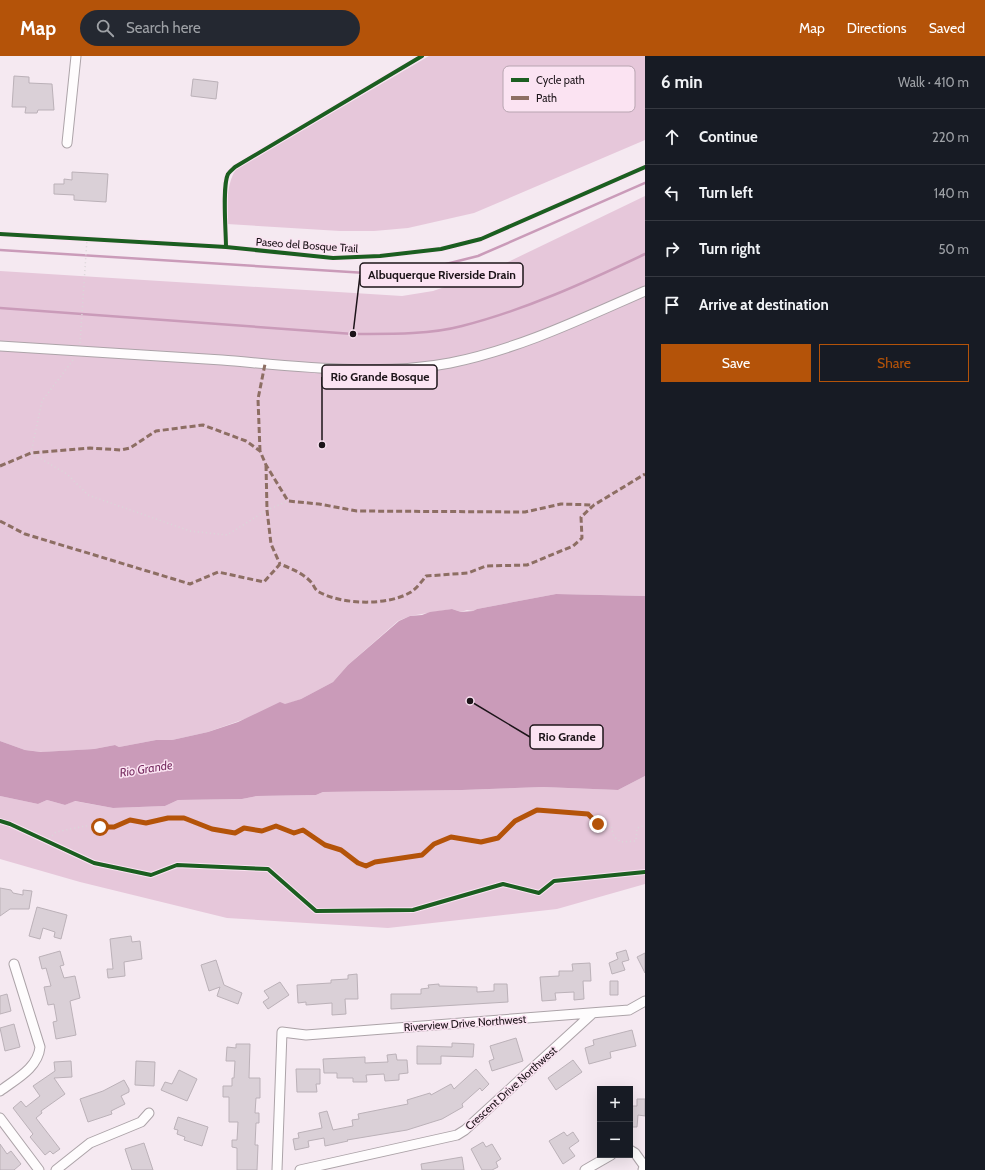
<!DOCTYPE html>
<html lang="en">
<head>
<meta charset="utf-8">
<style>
	:root { --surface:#171b24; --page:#242831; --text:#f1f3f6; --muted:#9ea1a6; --line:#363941; --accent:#b45309 }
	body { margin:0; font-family:Cabin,sans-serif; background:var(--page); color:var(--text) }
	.controls { position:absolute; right:12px; bottom:12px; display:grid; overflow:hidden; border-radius:0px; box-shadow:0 4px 16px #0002 }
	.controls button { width:36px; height:36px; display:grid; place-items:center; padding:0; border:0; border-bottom:1px solid var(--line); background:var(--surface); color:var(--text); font:20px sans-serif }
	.stop { position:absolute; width:12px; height:12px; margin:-9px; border:3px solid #b45309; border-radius:50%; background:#fff }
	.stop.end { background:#b45309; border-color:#fff; box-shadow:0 1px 4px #0008 }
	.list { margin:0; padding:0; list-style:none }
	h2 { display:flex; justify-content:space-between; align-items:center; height:52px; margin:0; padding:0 16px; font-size:17px }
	h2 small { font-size:13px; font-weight:400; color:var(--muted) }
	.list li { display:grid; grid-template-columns:26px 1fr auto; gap:12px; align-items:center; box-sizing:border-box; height:56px; padding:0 16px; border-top:1px solid var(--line) }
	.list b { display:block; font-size:15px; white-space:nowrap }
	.list em { font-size:13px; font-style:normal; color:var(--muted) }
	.actions { display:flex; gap:8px; padding:12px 16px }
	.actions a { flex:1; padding:9px 0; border:1px solid var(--accent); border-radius:0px; text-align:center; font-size:14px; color:var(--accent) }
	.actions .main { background:var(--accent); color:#fff }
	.icon { flex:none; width:22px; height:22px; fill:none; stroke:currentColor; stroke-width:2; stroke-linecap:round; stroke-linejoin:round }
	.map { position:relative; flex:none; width:645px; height:1114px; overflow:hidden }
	header { display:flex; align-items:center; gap:24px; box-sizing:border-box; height:56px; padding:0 20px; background:var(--accent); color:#fff }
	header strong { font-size:19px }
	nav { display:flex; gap:22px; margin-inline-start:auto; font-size:14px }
	.search { width:280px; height:36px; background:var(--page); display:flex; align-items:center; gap:10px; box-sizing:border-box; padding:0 14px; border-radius:22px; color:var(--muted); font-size:15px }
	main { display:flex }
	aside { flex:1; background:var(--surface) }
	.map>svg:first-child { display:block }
	.green { fill:#e6c7da }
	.water { fill:#ca9bb9 }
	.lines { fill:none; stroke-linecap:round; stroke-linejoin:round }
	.stream { stroke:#ca9bb9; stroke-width:2.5 }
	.building { fill:#dad0d7; stroke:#bbb1b8 }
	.minor-casing { stroke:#aca3a8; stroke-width:11 }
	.major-casing { stroke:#aca3a8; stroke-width:13 }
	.path { stroke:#dbd6d9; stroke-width:1.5; stroke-dasharray:1 3; stroke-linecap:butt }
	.minor { stroke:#fefcfd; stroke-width:9 }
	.major { stroke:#fefcfd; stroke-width:11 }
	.quiet { stroke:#8d6e63; stroke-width:3; stroke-dasharray:6 3; stroke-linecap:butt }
	.cycleway-casing { stroke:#fbe3f2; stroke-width:6 }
	.cycleway { stroke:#1b5e20; stroke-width:4 }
	.route { stroke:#b45309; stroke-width:5 }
	.labels { text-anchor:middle; stroke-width:3; stroke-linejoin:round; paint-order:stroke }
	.street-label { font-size:11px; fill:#1c1419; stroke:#fbe3f2 }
	.water-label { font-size:12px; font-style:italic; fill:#792f63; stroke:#fbe3f2 }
	.key { fill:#fbe3f2; stroke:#b8a5b1; stroke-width:1 }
	.key-label { font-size:11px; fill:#1c1419 }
	.leader { fill:none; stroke:#1c1419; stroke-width:1.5 }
	.callout-dot { fill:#1c1419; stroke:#fbe3f2; stroke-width:1.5 }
	.callout { fill:#fbe3f2; stroke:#1c1419; stroke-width:1.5 }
	.callout-label { font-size:12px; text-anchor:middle; font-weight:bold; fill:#1c1419 }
</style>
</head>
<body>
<header>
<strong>Map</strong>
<div class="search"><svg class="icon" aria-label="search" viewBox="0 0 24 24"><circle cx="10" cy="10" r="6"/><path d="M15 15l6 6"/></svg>Search here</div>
<nav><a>Map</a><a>Directions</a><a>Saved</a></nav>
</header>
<main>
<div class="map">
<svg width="645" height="1114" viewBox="0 0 645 1114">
	<rect width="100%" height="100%" fill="#f5e9f1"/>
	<path class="green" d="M429,0H645V84L474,157L408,172L374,175H340L227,168C227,149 226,129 236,113Z
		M645,140V540L556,538L477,553L473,555L467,554L461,556L452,553L410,560L398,565L348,609L333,626L301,643L208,676L172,684H156L119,691L115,689L94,693L42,696L25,694L0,685V215L402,240L433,235L483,218Z
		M645,720V828L557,853L388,872L227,862L80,826L0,803V740L38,748L47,744L65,749L74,745L113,752L165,750L178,744L242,743L257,740L316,739L323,736L462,734L543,731L618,734Z"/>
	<path class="water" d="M556,538L645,540V720L618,734L543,731L462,734L323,736L316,739L257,740L242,743L178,744L165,750L113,752L75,745L65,749L47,744L38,748L0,740V685L25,694L41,696L94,693L115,689L119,691L156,684H172L208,676L238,666L280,646L285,648L301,643L333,626L348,609L399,565L410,560L422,559L430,556L452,553L461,556L473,555L477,553Z"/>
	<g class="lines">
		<path class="stream" d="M0,194L382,218L422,214L478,200L645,127
			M0,252L353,278C388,278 428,279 462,270C525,254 586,226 645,198"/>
	</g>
	<path class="building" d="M14,20L29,21V27L52,28L54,54H38L37,57H25L26,51H12Z
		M193,23L218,26L216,43L191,40Z
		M72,116L108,118L106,146L74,144V139L54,138V128H64V123L72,124Z
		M0,832L11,834L13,837L23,839V834L32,835L29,853H10L0,860Z
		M37,851L67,859L61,883L54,881L55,876L43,872L40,883L29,880Z
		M131,880L132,886L140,885L142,903L124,906L125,920L108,922L107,913H113L110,883Z
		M626,894L629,904L622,906L625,914L612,918L609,907L618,903L616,897Z
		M60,895L64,909L60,910L64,922L75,920L80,942L70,945L76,979L56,983L53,966L57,965L54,948L48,949L44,931L51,930L46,912L42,913L39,901Z
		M645,897V917L637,901Z
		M216,904L224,929L242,937L238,948L217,940L220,931L209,935L201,909Z
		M590,907L591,925H583L584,943L574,944V936L555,937L556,944L542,945L540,921L559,920V915H573L572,908Z
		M357,918L358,943H345L346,958L332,959V947L306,949V946L298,947L297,929L331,927V924L348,923V919Z
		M610,925H618V939H610Z
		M280,926L289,939L268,953L263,946L269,942L264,935Z
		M439,928V930L477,931V936L494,935V928H507L508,946L391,953V938H421V933L429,932L428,929Z
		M7,938L11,955L0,958V940Z
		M14,968L20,991L5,995L0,972Z
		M632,974L636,990L610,996L611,1002L589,1008L585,992L594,989L593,984Z
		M516,982L523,1005L492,1015L489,1005L494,1003L490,990Z
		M452,987L474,988L473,1001L441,1000V1008H417V990L452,991Z
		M236,988H250L249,1022H260V1042H256L255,1057H259V1067H256L255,1089H258L257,1114H237V1092L232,1091V1084H237L238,1066H229V1041H223V1030H232V1022H234L235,1005H226L227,991L236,992Z
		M396,998L397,1004H407L408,1017L399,1018V1024L385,1025L384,1018L366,1019L367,1026H353V1022H337V1017H324L323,1003L365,1001V1007L388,1006L387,999Z
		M573,1004L582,1016L556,1034L548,1022Z
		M71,1005L72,1021L54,1022L65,1038L41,1055L42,1057L36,1062L60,1093L53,1098L50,1095L45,1099L30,1081L33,1078L13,1052L21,1045L26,1051L40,1040L33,1030L55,1015L54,1006Z
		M136,1005L155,1006L154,1030L135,1029Z
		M296,1013H320V1028H316L317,1036H297Z
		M476,1013L489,1028L482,1035L480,1032L462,1048L463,1051L442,1063L407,1074L347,1084L348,1085L325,1090L324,1082L308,1085L309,1091L295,1094L293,1083L299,1082L298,1077L322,1072L319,1057L327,1055L333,1074L353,1070L352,1064L359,1063L358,1058L408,1048L407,1044L430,1037L431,1039L451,1028L454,1033Z
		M179,1014L197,1023L187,1045L161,1034L165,1026L172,1028Z
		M124,1024L129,1033V1036L121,1040L125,1048L111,1055L112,1058L88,1066L80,1043L103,1035Z
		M637,1043H645V1060L638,1059L637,1071H630L631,1050H637Z
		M178,1061L208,1071L202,1090L184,1084L185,1081L177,1078L178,1074L174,1073Z
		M564,1076L567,1080L573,1076L579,1085L569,1092L575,1100L563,1108L549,1085Z
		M483,1086L486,1091L492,1088L501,1103L496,1106L498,1111L492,1114H482L471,1093Z
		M144,1087L153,1114H132L125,1093Z
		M0,1088L7,1098L11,1095L21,1108L14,1114H0Z
		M462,1101L464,1114H422L421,1108Z"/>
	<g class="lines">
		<g class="minor-casing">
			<path id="minor" d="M67,87L76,0
				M0,290C74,295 148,299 222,304C294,310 378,321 450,307C519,293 581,263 645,235
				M0,1035C16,1023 38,1012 40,991L14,908
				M0,1062L39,1114
				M630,1094L635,1097L645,1111
				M56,1114L90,1087L141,1066L149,1057
				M277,1114L282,976L306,979L629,954L645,945
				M300,1114L457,1079L465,1074L593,957
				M585,1114L611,1099"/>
		</g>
		<g class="major-casing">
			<path id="major" d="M644,1114H645"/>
		</g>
		<path class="path" d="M80,287L87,183
			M73,304L42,345L31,397L67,418L88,439L190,475L227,479L267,454L288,445
			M0,765L10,768L94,807L151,819L177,809L268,813L316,855L413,854L503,828L539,837L554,825L645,816
			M46,785L56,776L85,770L114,771L130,764L146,767L168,762H184L212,773L235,777L244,772L262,775L276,770L294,777L303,774L325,789L341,794L358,807L366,810L375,806L422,799L434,788L451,781L481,786L498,782L515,765L537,754L588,757L598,768L611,770L614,781L621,786L636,785L637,772L645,769"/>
		<use href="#minor" class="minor"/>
		<use href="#major" class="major"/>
		<path class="quiet" d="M260,395L258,343L265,308
			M266,409L267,454L271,488L280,508
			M0,410L31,397L90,392L121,394L130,392L156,375L203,369L246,385L260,395L266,409L288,445L319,448L357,455L525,456L561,448L594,449
			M0,465L25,478L190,528L218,516L264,526L280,508C292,513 303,517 312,527C314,530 315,534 319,536C343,549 388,550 411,536C417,532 422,525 426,520L468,517L486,510L527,509L573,490L582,482L581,461L594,449L645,418"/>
		<g class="cycleway-casing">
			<path id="cycleway" d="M0,178L226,191L333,202L380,200L441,193L481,183L645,111
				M226,191C226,176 222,130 228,118C230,115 233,113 235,111L422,0
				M0,765L10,768L94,807L151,819L177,809L268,813L316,855L413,854L503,828L539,837L554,825L645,816"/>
		</g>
		<use href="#cycleway" class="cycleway"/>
	</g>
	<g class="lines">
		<path class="route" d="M100,771H114L130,764L146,767L168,762H184L212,773L235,777L244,772L262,775L276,770L294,777L303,774L325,789L341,794L358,807L366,810L375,806L422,799L434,788L451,781L481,786L498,782L515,765L537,754L588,758L598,768"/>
	</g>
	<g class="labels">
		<g class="street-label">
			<text transform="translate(307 189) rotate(4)" y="4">Paseo del Bosque Trail</text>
			<text transform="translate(465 967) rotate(-4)" y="4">Riverview Drive Northwest</text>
			<text transform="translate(511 1032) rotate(-42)" y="4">Crescent Drive Northwest</text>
		</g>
		<g class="water-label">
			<text transform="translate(146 713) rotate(-9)" y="4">Rio Grande</text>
		</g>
	</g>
	<rect x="503" y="10" width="132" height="46" rx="6" class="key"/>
	<rect x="511" y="22" width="18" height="4" fill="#1b5e20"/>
	<rect x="511" y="40" width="18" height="4" fill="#8d6e63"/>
	<g class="key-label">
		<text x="536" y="28">Cycle path</text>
		<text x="536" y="46">Path</text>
	</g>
	<path class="leader" d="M353 278L360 219M322 389L322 321M470 645L530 681"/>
	<g class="callout-dot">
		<circle cx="353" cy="278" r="4"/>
		<circle cx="322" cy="389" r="4"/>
		<circle cx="470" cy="645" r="4"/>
	</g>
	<g class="callout">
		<rect x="360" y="207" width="163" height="24" rx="4"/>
		<rect x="322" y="309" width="115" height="24" rx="4"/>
		<rect x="530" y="669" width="73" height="24" rx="4"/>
	</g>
	<g class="callout-label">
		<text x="442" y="223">Albuquerque Riverside Drain</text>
		<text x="380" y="325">Rio Grande Bosque</text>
		<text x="567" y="685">Rio Grande</text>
	</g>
</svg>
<div class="controls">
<button>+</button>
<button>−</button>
</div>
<div class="stop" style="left:100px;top:771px"></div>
<div class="stop end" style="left:598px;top:768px"></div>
</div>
<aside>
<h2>6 min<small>Walk · 410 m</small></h2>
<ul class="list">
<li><svg class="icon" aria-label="ahead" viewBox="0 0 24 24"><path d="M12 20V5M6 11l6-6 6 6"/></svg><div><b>Continue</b></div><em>220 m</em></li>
<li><svg class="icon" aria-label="left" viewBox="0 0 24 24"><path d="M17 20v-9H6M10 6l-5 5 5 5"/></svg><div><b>Turn left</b></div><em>140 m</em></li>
<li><svg class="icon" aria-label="right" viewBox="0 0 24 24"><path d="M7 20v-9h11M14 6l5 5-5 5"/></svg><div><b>Turn right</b></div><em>50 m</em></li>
<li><svg class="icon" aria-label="arrive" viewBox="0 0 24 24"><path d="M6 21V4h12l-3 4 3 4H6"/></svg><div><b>Arrive at destination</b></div></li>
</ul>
<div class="actions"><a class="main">Save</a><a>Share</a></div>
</aside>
</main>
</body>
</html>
